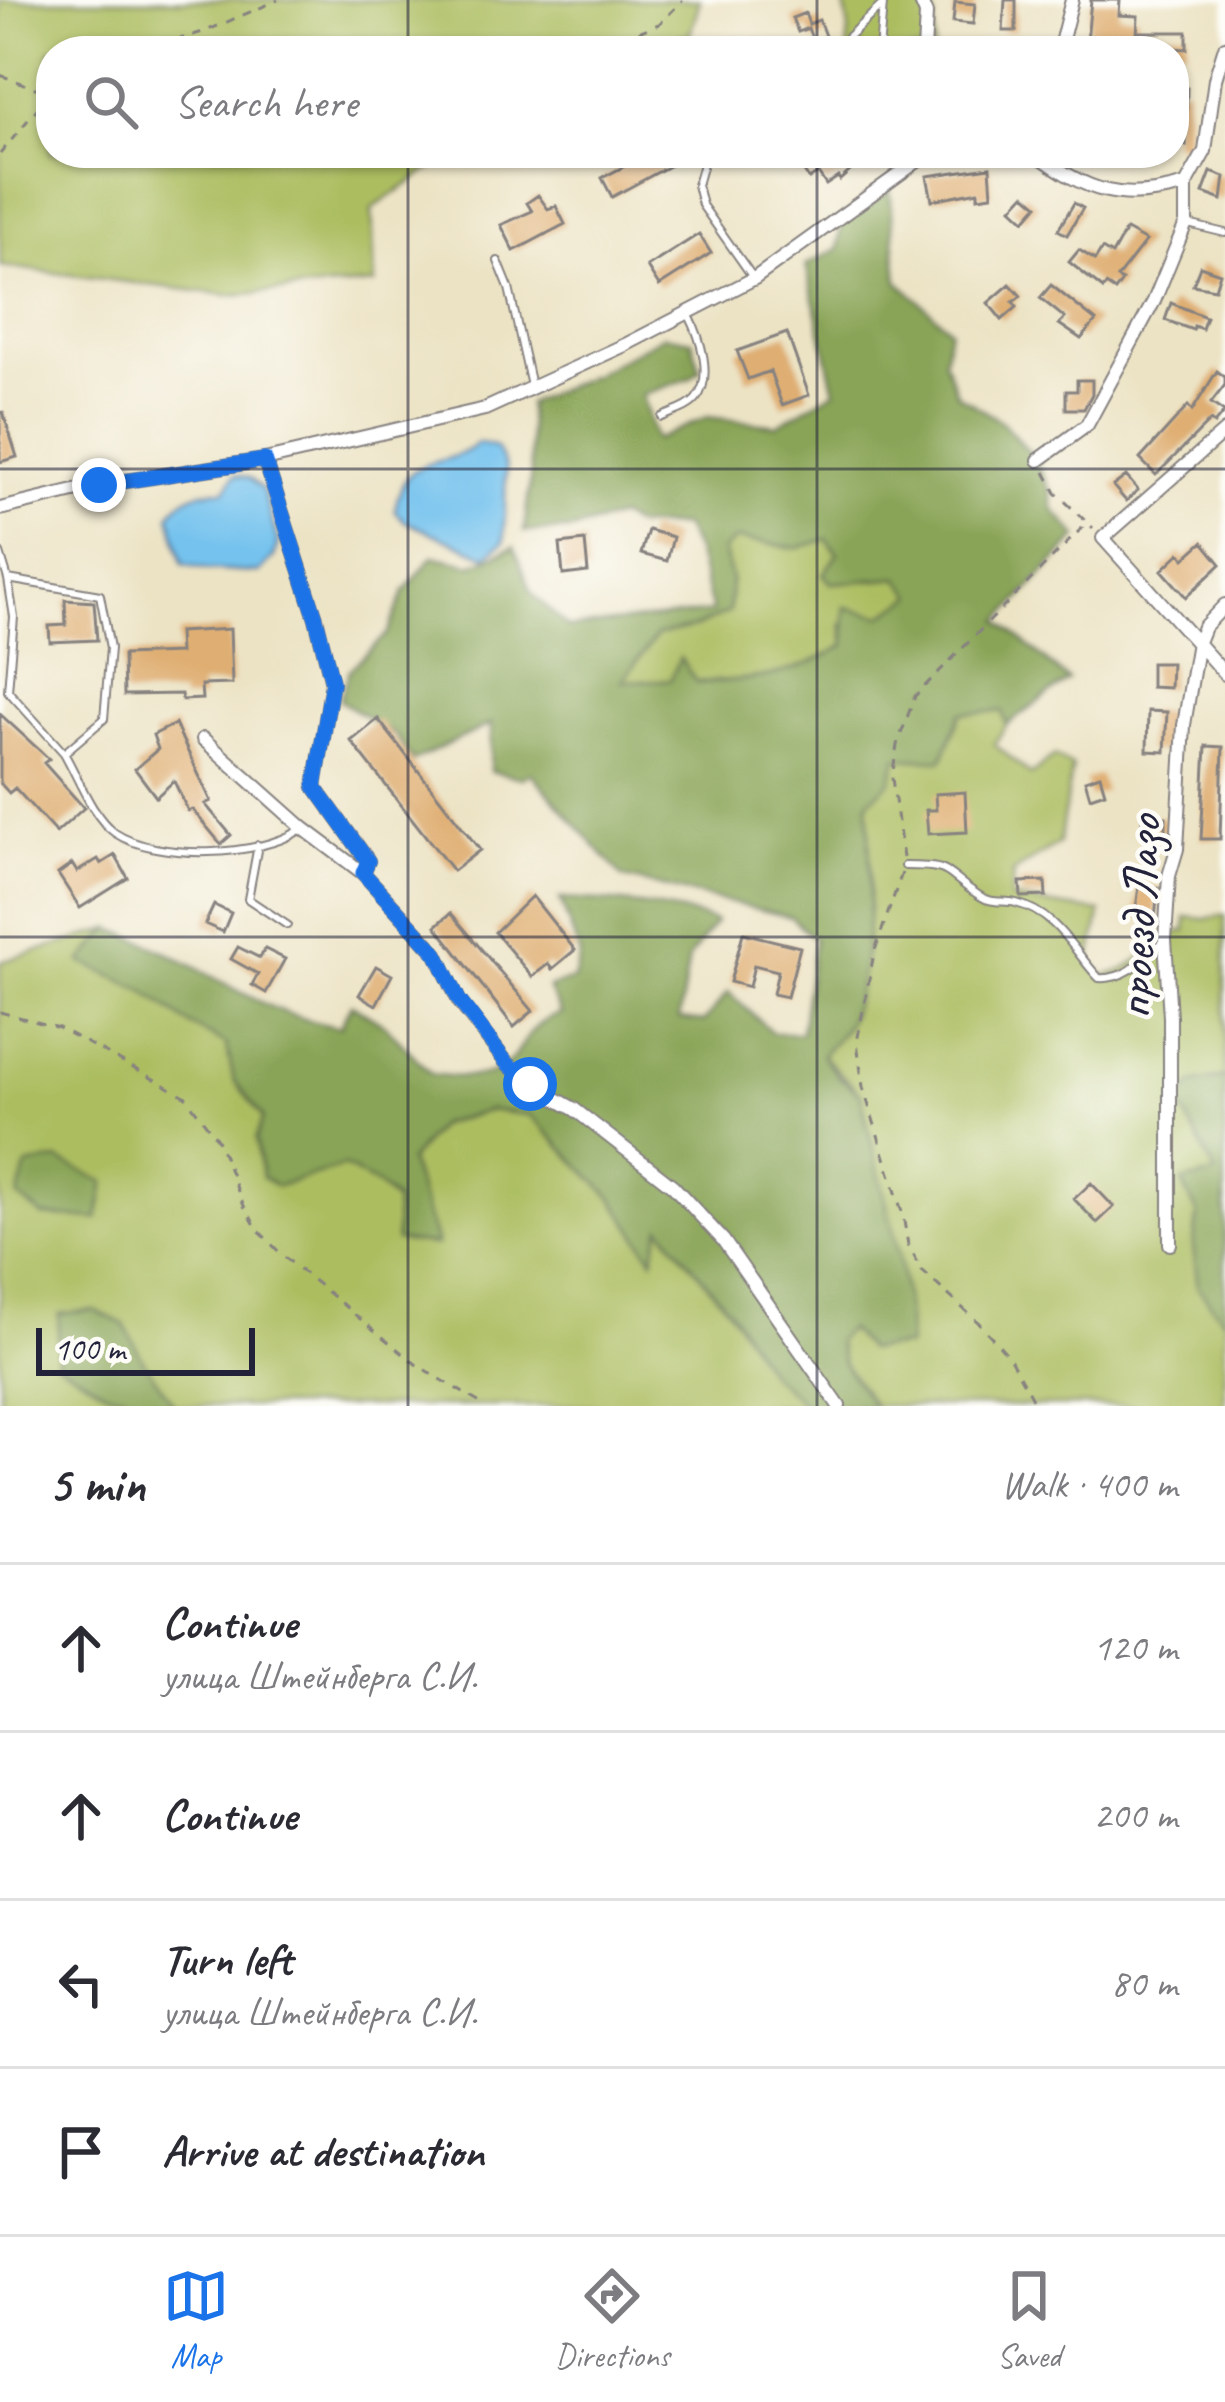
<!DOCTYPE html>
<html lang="en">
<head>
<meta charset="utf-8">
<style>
	:root { --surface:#fff; --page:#f7f7f7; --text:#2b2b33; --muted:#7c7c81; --line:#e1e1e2; --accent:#1a73e8 }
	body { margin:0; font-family:Caveat,sans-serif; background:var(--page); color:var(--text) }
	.scale { position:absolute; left:36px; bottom:30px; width:219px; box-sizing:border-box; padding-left:12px; border:6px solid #22223b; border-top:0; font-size:33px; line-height:42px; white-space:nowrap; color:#22223b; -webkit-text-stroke:9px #fdfcf7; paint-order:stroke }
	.stop { position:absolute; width:36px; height:36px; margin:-27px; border:9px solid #1a73e8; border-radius:50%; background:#fff }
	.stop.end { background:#1a73e8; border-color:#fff; box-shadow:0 3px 12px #0008 }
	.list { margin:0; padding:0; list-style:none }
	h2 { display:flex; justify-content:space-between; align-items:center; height:156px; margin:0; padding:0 48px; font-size:51px }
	h2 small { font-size:39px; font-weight:400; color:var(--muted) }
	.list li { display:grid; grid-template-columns:78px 1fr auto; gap:36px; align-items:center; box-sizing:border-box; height:168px; padding:0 48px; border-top:3px solid var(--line) }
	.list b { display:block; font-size:45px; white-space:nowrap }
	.list p { margin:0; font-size:39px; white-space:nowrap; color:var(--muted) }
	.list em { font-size:39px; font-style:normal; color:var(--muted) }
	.icon { flex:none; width:66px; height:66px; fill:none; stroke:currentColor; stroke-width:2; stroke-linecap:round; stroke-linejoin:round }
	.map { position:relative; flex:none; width:1225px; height:1406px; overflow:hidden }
	.search { position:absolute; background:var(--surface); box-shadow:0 3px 9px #0004; left:36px; right:36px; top:36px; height:132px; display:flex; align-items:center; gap:30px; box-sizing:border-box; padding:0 42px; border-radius:48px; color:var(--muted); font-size:45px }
	.sheet { height:828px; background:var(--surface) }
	nav { display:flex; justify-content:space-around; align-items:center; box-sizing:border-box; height:168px; border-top:3px solid var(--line); background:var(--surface); font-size:33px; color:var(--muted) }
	nav a { display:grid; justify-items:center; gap:6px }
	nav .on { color:var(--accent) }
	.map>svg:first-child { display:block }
	.green { fill:#acbd60; stroke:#67704e; stroke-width:3 }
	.forest { fill:#89a456; stroke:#566348; stroke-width:3; fill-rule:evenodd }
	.water { fill:#74c2ee; stroke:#4b7294; stroke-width:3 }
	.building { fill:#dfae72 }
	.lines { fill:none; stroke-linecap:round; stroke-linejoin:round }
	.lane-casing { stroke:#878280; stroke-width:10 }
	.street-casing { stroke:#878280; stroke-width:16 }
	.path { stroke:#878280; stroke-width:3; stroke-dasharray:9 9; stroke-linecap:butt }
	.lane { stroke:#fff; stroke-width:6 }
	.street { stroke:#fff; stroke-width:12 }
	.route { stroke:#1a73e8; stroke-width:15 }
	.grid { fill:none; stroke:#22223b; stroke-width:3; stroke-opacity:0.55 }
	.labels { text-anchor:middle; stroke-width:9; stroke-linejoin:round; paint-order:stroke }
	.street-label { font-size:51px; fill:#22223b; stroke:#fdfcf7 }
</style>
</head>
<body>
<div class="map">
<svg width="1225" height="1406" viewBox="0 0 1225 1406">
	<rect width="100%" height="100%" fill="#fdfcf7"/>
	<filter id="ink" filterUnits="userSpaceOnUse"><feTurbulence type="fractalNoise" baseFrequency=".00833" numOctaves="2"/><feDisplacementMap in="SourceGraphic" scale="24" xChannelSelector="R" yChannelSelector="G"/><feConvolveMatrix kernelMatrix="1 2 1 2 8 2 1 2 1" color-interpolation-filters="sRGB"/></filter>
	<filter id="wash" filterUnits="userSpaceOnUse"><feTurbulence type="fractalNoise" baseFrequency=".004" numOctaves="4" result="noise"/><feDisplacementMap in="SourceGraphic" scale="48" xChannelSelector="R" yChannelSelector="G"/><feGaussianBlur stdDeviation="2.7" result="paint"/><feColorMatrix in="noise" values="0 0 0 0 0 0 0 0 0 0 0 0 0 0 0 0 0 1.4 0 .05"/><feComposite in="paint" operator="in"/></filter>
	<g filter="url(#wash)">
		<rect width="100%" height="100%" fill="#ece3c4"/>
		<path class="green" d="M0,0H700L690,34L630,51H51V153H454L372,209L375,284L228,295L0,266Z
			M844,0H925L935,16L934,51H847L849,30Z
			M736,539L798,548L827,539L868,581L899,578L915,596L882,616L842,624L845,645C769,692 706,679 621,682L657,635L696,627L729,612L731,579L723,550Z
			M1003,711L1007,725L994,744L1031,775L1054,756L1072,766L1059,843L1013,873L1011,899L1101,912L1090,961L1103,975C1125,974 1146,956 1159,938L1170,940L1175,932L1186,931V917L1205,919L1225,915V1077L1211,1079L1205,1150L1217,1175L1182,1183L1198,1214L1193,1246L1225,1322V1406H874L843,1363L836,1341L848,1328L894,1245L861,1094L822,1055C831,1044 845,1031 850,1018C872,957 871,866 868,802L890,781L897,758L942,760L961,713Z
			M110,929L82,962L143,990L189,1024L226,1043L234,1080L263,1117L256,1139L277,1185L343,1166L376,1184L437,1243L409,1161L439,1125L490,1110L530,1115L613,1199L653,1258L659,1225L730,1311L769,1373L806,1406H0V962Z"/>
		<path class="forest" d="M890,190L898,281L950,329L944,360L957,394L1002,422L1033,456L1051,492L1053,509L1078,537L1000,621L1068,680L1007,725L1002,711L961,713L942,760L897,758L891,781L868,802C871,869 873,954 850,1018C846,1031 831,1044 822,1055L838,1076L861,1094C876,1178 909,1260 908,1346L868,1350L848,1329L837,1341L843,1363L874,1406H806L769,1373L730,1311L661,1227L653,1259L613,1199L530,1115L490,1110L439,1124L409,1161L437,1245L396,1241L395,1200L376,1184L344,1166L277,1186L262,1177L256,1139L263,1117L234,1080L226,1044L189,1024L143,990L81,962L110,929C190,953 255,1016 340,1027L351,1004L386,1026L431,1074C452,1076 478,1081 498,1070C527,1054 521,1025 561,1014L548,988L574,979L580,955L560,899C614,901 663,905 716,921L689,958L679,1019L704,1022L728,992L773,1033H801L814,939L791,917L623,878L531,773L522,778L490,771L491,724L413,761L395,735L339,700L350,669L388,633L404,592L433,556L472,565L514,547L532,593L568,628L712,612L696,551L683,526H635L619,517L571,530L524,532L531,473L528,403L593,375L664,335L692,340L700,370L690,378L642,395L655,440L707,417L777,425L835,391L806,265L838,249L841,224ZM736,539L798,548L827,539L838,554L823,574L831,583L899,578L914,596L882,616L845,607V645C794,676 756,680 697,683L680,658L670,680L622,681L657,635L696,627L729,612L731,579L723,550Z
			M1225,1077V1321L1198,1288L1193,1246L1198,1214L1182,1182L1216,1174L1178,1101L1193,1084Z
			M58,1160L105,1182L98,1219L43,1216L18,1197L27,1165Z
			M94,1310L124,1324L144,1362L175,1406L108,1392L57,1363L59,1314Z"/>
		<path class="water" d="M478,443L496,448L506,467L504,542L486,556L406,522L395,511C405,447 441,474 478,443Z
			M235,475L249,478L263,490L278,542L274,557L259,573L209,570L183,564L170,515C184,493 200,491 225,490Z"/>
		<g id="blocks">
			<path class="building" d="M1005,0H1016V31H1003Z
				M1091,0H1120L1119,15L1138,16L1137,35L1105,36V51H1086Z
				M955,2L975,4L973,24L953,22Z
				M805,13L809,24L819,20L825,36L813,41L808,28L798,32L792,18Z
				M1138,32H1187V49L1139,46Z
				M1174,88H1187L1186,145L1174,144Z
				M650,153H693L612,197L602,178Z
				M800,153H824L832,165L850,153L858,164L840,180L838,177L826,185L818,173L809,179L799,164L805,160Z
				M990,167L992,195L978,197V191L932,200L927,176Z
				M1211,172L1225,177L1222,200L1203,193Z
				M1025,194L1038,205L1025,220L1012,208Z
				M538,195L548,209L556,206L565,224L514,251L501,225L532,211L527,203Z
				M1074,203L1083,208L1067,235L1058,230Z
				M1126,230L1146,241L1117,278L1122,281L1115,291L1106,285L1103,289L1069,262L1079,250L1095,260L1102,249L1112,255Z
				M699,234L711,253L659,286L647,267Z
				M1200,266L1220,273L1215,289L1193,285Z
				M1010,284L1021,296L1013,302L1017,307L1002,320L988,303Z
				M1051,285L1096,321L1081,339L1059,324L1065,318L1040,298Z
				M1171,303L1206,317L1202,329L1194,326L1193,330L1165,320Z
				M787,333L809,395L782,405L770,371L748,379L737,351Z
				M1217,371L1225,377V385L1211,403L1224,412L1214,424L1210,421L1156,475L1140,459L1188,406L1192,411Z
				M1077,380H1092V394L1084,409H1066V391H1077Z
				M3,412L17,457L0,462V413Z
				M1126,476L1138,490L1126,501L1113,486Z
				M648,530L673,537L667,561L641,554Z
				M585,541L588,572L563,575L560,544Z
				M1203,542L1221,564L1186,597L1162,570L1180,553L1185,558Z
				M65,600L94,602L97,640L50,642L49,626L66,625Z
				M230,629L232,684L201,685L202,699L182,700L181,694L124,695L123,655L179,653L178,632Z
				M1151,663H1171L1170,688L1151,687Z
				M1148,711L1167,712L1165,752L1147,751Z
				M0,714L49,759L44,763L84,808L56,833L15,788L9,793L0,783Z
				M378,719L480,850L453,871L351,741Z
				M175,724L211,801L205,804L231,835L221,844L192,809L188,811L174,781L156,797L135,769L158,749L153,735Z
				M1206,746L1223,747L1220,839H1201Z
				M1100,775L1105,792L1090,797L1085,780Z
				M965,792L967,832L928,834L926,810H936L935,794Z
				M1142,817H1166V833H1142Z
				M115,855L128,878L80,908L58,874L72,864L77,872L98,859L101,864Z
				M1045,881L1046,896L1021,897L1020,882Z
				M1139,886L1158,888L1155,919L1135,917Z
				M532,896L575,950L552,969L548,964L532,977L495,932Z
				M214,905L231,913L223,932L205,924Z
				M451,913L533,1011L514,1027L436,926Z
				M743,933L800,947L787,997L773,994L778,971L754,965L749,987L730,982Z
				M238,947L260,958L265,949L285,959L266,993L252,985L258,974L231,959Z
				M376,966L392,975L376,1005L359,995Z
				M1091,1183L1114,1207L1097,1223L1074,1199Z"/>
		</g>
	</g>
	<g filter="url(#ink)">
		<use href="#blocks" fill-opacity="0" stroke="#878280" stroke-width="3"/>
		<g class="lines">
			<g class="lane-casing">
				<path id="lane" d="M833,51L883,4L879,51
					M706,153L697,185L702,205L752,276
					M1188,224L1225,233
					M498,261L509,288L531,386
					M662,417C673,412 689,408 696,399C714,377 700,337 689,315
					M0,553L8,579L100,595L110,648L104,719L64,753C78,777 92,817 115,833C157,861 259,857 300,830
					M8,579L14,617L8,691L64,753
					M258,845L248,899L287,925
					M905,866C957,866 941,872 980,896C992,904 1003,900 1016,903C1058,914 1073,951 1099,978C1126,980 1143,960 1162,943"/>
			</g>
			<g class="street-casing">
				<path id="street" d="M920,0L926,14L924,51
					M1059,51L1072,0
					M1035,153C1088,192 1121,204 1186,185
					M1225,431L1103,538L1225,674
					M265,460L316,618L332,683L315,787L368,861L363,873
					M1039,460L1087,425L1154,301L1186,223V185L1205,151L1215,79L1225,47
					M0,509L99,485L265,460L485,409L625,345L755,278L919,160L942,153
					M203,739L303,828L363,873L437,954L459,1001L506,1062L530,1084L574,1109L673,1186L723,1240L839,1406
					M1170,1244V1017L1165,940L1169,876L1177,849L1184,725L1198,642L1204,627L1225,605"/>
			</g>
			<path class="path" d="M141,51L206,31L278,0
				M588,51L659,24L683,0
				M0,75L35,88H51
				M0,154L51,92
				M1045,472L1056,493L1093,528
				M903,858L892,778L897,745L915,696L1088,522
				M902,873L874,953L857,1042L863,1087L903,1215L908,1245L922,1271L978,1322L1008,1355L1036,1406
				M0,1012L59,1028L185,1096L217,1139L244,1206L258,1230L283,1256L417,1365L485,1406"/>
			<use href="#lane" class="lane"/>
			<use href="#street" class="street"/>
		</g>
	</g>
	<g class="lines" filter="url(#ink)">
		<path class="route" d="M99,485L265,460L316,618L332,682L315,787L368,861L363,873L437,954L459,1000L506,1062L530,1084"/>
	</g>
	<path class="grid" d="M408,0V51M817,0V51M408,153V1406M817,153V1406M0,469H1225M0,937H1225"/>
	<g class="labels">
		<g class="street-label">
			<text transform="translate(1137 917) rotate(-87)" y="18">проезд Лазо</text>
		</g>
	</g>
</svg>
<div class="scale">100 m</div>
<div class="stop" style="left:530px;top:1084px"></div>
<div class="stop end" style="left:99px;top:485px"></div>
<div class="search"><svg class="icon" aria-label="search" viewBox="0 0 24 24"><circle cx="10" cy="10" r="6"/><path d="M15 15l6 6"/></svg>Search here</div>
</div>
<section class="sheet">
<h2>5 min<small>Walk · 400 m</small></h2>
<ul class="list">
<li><svg class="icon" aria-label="ahead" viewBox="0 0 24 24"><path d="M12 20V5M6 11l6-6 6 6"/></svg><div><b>Continue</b><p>улица Штейнберга С.И.</p></div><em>120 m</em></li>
<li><svg class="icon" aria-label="ahead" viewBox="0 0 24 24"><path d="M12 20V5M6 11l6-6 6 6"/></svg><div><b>Continue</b></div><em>200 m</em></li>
<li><svg class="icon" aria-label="left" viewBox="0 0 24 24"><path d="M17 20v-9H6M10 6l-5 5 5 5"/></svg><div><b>Turn left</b><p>улица Штейнберга С.И.</p></div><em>80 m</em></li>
<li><svg class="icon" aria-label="arrive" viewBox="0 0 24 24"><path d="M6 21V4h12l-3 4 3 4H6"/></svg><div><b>Arrive at destination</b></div></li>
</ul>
</section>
<nav>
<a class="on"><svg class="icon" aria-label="map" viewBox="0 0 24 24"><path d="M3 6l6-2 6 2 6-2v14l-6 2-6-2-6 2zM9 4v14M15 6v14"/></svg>Map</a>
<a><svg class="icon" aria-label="directions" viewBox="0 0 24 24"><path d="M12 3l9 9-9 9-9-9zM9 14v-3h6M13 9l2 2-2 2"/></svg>Directions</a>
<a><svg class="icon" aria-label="saved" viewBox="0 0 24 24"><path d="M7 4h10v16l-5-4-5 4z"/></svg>Saved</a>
</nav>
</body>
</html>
